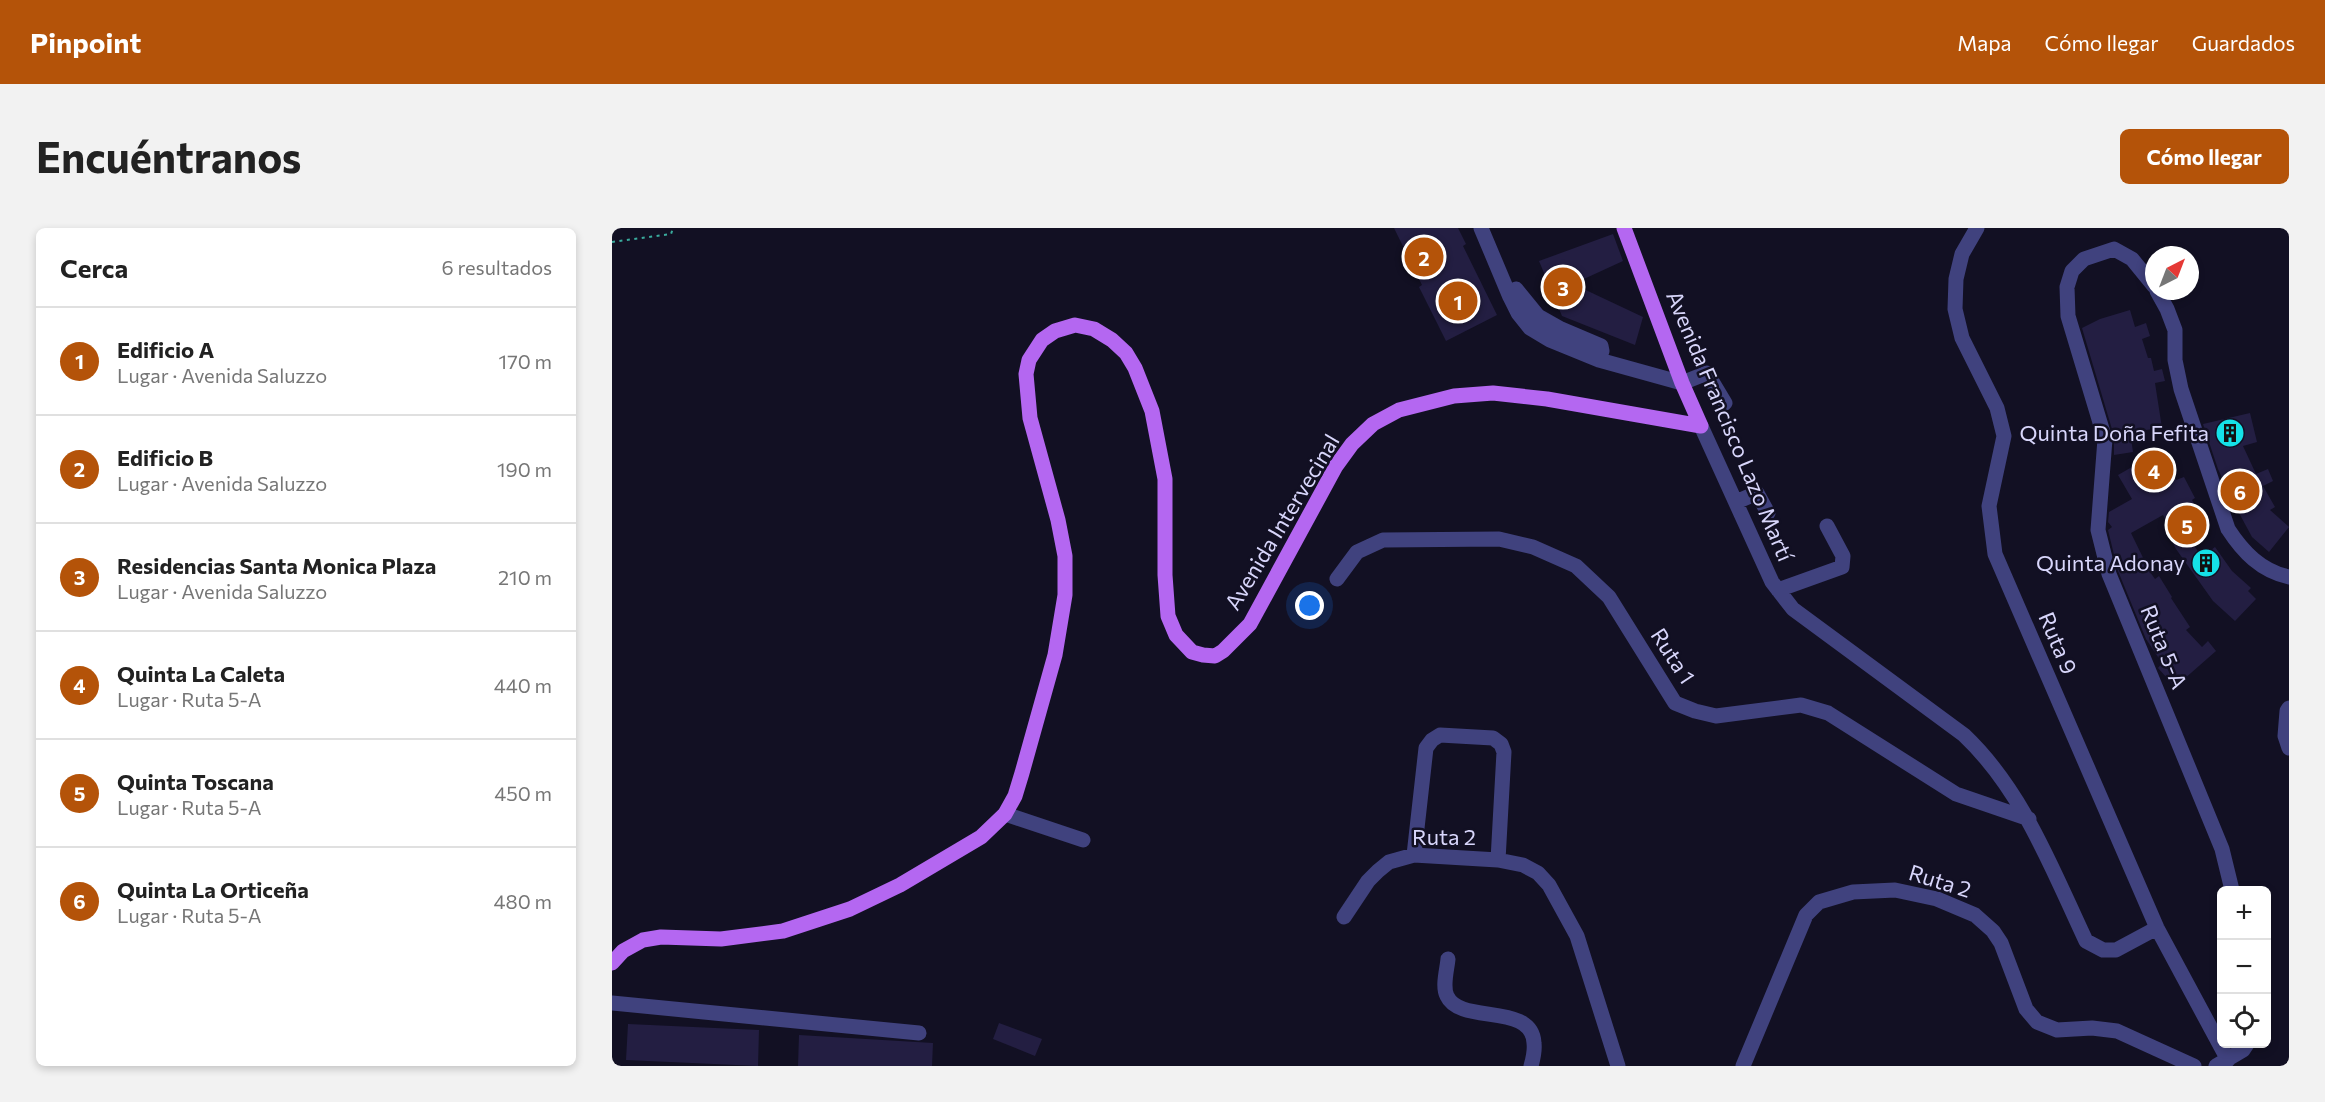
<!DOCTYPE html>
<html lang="es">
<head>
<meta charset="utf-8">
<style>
	:root { --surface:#fff; --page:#f2f2f2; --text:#222; --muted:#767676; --line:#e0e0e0; --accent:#b45309 }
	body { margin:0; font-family:Commissioner,sans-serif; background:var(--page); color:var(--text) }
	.controls { position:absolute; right:18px; bottom:18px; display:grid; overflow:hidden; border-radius:9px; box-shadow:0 3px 9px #0003 }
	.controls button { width:54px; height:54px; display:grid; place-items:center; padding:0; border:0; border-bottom:2px solid var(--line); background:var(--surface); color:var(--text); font:30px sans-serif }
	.compass { position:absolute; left:1533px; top:18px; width:54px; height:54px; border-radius:50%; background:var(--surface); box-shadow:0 3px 9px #0003; rotate:42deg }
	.you { position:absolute; left:698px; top:378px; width:21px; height:21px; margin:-15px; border:4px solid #fff; border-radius:50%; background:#1a73e8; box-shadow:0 0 0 9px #1a73e833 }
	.badge { display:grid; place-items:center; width:39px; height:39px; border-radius:50%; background:var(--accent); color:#fff; font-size:20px; font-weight:700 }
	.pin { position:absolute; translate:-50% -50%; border:3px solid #fff; box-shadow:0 2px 6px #0006 }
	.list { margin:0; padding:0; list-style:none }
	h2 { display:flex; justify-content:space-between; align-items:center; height:78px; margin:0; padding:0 24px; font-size:26px }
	h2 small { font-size:20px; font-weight:400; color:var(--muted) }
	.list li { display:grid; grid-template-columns:39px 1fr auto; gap:18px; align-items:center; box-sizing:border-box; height:108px; padding:0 24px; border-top:2px solid var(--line) }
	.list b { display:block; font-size:22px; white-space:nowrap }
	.list p { margin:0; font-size:20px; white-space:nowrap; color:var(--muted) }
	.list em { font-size:20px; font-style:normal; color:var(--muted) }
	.icon { flex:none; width:33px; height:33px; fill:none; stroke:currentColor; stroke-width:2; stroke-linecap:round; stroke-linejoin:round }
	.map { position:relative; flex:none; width:1677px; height:838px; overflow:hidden; border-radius:9px }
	header { display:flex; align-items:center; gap:36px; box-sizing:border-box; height:84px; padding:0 30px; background:var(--accent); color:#fff }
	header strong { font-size:28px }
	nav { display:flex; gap:33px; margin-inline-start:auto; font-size:21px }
	.intro { display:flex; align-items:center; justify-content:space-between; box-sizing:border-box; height:144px; padding:0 36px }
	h1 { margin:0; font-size:42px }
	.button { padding:15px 27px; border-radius:9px; background:var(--accent); color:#fff; font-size:21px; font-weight:700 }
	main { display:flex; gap:36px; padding:0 36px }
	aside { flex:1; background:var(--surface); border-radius:9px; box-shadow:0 3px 9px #0003 }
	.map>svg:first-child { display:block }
	.building { fill:#231e42 }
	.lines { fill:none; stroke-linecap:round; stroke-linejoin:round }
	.path { stroke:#3aab9d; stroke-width:2; stroke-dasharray:3 4.5; stroke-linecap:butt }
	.minor { stroke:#40427e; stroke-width:15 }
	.major { stroke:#b467f1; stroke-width:15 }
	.labels { text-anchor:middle; stroke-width:5; stroke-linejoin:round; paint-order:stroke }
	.street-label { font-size:22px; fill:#d8d6fb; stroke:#121023 }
	.poi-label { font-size:22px; fill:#d8d6fb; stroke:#121023; text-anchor:end }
</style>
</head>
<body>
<header>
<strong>Pinpoint</strong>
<nav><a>Mapa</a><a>Cómo llegar</a><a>Guardados</a></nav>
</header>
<div class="intro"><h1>Encuéntranos</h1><a class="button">Cómo llegar</a></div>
<main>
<aside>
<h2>Cerca<small>6 resultados</small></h2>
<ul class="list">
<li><span class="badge">1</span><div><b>Edificio A</b><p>Lugar · Avenida Saluzzo</p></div><em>170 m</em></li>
<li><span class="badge">2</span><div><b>Edificio B</b><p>Lugar · Avenida Saluzzo</p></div><em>190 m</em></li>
<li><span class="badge">3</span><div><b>Residencias Santa Monica Plaza</b><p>Lugar · Avenida Saluzzo</p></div><em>210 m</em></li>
<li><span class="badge">4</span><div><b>Quinta La Caleta</b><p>Lugar · Ruta 5-A</p></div><em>440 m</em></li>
<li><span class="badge">5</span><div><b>Quinta Toscana</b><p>Lugar · Ruta 5-A</p></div><em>450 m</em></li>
<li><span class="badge">6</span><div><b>Quinta La Orticeña</b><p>Lugar · Ruta 5-A</p></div><em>480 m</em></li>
</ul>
</aside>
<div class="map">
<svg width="1677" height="838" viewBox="0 0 1677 838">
	<rect width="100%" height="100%" fill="#121023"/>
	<path class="building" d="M782,0H846L854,16L851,18L885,87L834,113L807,59L810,57Z
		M1001,6L1011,33L961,56L1031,89L1023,117L950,88L927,33Z
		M1518,82L1523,99L1534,95L1538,108L1530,111L1536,130H1539L1542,143L1550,141L1553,153L1543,155L1550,200L1518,204L1521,224L1502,227V208L1470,100L1488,91Z
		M1638,185L1645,214L1631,218L1644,246L1656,241L1661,253L1651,258L1663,279L1658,282L1677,299L1657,324L1640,309L1620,272L1606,241L1591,196Z
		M1548,223L1564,252L1572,249L1583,270L1580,272L1594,299L1577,309L1583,319L1590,329L1603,319L1620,343L1639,360L1636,363L1644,371L1623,393L1601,373L1564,321L1558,310L1562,308L1551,287L1519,305L1538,344L1543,351L1547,348L1560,369L1559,370L1578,399L1574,402L1590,419L1596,413L1604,423L1563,459L1546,440L1550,435L1534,411L1506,343L1496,302L1500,299L1496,294L1497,284L1520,271L1506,247Z
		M387,795L430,811L423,828L381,811Z
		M16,796L147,802L146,838L14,832Z
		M187,807L321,815L320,838H186Z"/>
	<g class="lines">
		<path class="path" d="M0,14L59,6L61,0"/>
		<path class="minor" d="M869,0L898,69L906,85L918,100L938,112L987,132L1070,155L1095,145L1113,175
			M1365,0L1350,26L1344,51L1343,81L1350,110L1385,180L1392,208L1377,278L1383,326L1545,700L1616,832
			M1542,58L1520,31L1502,21L1472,31L1460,43L1455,59L1456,88L1493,211L1486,302L1497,346L1610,621L1620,662
			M904,61L926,88L949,101L989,118L990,123L987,132
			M1545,63L1555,81L1563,102V132L1569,161L1616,301C1631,324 1649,343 1677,349
			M1089,198L1160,354L1181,381L1352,507C1411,563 1440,641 1474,713L1491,722H1504L1545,700
			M1124,274L1145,265L1156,285
			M725,351L745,324L771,312L887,311L921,319L964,338L997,369L1063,475L1083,483L1104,488L1189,477L1216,485L1344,566L1417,591
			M1166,362L1230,339L1231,328L1215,298
			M1677,480L1675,483L1673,508L1677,520
			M393,586L471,612
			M802,627L814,520L820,512L828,507L881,510L889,516L892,524L886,632
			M732,689L756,653L766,643L777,634L802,627L886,632L911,637L926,645L937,657L965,708L1006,838
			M836,731C835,742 830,758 835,768C848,797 920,774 922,815C923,823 921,831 919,838
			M0,775L307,805
			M1131,838L1194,687L1207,674L1241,664L1283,662L1325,671L1363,687L1381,703L1389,715L1414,781L1425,794L1445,802L1480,800L1505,803L1582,838
			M1604,838L1631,822L1635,816"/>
		<path class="major" d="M1012,0L1070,155L1089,198
			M0,735L11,723L31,712L49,709L109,711L171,703L238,681L288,657L369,609L393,586L403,568L410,545L443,427L453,367V328L446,292L418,190L414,146L417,132L430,112L443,103L463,97L482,101L500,112L514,125L523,140L540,183L553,251V347L556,388L564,407L580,424L591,427L603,428L611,423L638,396L724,238L740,216L761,196L787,182L842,168L881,165L935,171L1089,198"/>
	</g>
	<defs>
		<g id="building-disc" transform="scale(1.5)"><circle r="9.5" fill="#15e1e8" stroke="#121023"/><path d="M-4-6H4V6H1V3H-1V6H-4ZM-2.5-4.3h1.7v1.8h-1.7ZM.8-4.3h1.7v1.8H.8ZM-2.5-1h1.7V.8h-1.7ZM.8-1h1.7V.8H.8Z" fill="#111"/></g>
	</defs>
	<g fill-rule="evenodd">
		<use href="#building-disc" x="1618" y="205"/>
		<use href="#building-disc" x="1594" y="335"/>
	</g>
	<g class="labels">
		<g class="street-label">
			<text transform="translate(1118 198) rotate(67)" y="8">Avenida Francisco Lazo Martí</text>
			<text transform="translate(670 294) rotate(-59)" y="8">Avenida Intervecinal</text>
			<text transform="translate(1446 415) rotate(67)" y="8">Ruta 9</text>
			<text transform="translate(1552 419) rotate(68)" y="8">Ruta 5-A</text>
			<text transform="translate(1061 428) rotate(57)" y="8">Ruta 1</text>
			<text x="832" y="617">Ruta 2</text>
			<text transform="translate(1328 653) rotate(17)" y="8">Ruta 2</text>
		</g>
		<g class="poi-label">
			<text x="1597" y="213">Quinta Doña Fefita</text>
			<text x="1573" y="343">Quinta Adonay</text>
		</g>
	</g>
</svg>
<div class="controls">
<button>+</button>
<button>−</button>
<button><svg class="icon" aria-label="locate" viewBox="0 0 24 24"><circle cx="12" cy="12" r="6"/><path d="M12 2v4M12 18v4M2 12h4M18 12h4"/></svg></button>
</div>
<svg class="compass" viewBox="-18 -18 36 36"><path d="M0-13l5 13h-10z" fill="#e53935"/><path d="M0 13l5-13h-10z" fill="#767676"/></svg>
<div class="you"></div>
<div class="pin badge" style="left:846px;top:73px">1</div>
<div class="pin badge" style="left:812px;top:29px">2</div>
<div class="pin badge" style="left:951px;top:59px">3</div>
<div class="pin badge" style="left:1542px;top:242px">4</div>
<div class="pin badge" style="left:1575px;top:297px">5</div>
<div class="pin badge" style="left:1628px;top:263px">6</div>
</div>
</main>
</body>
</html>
